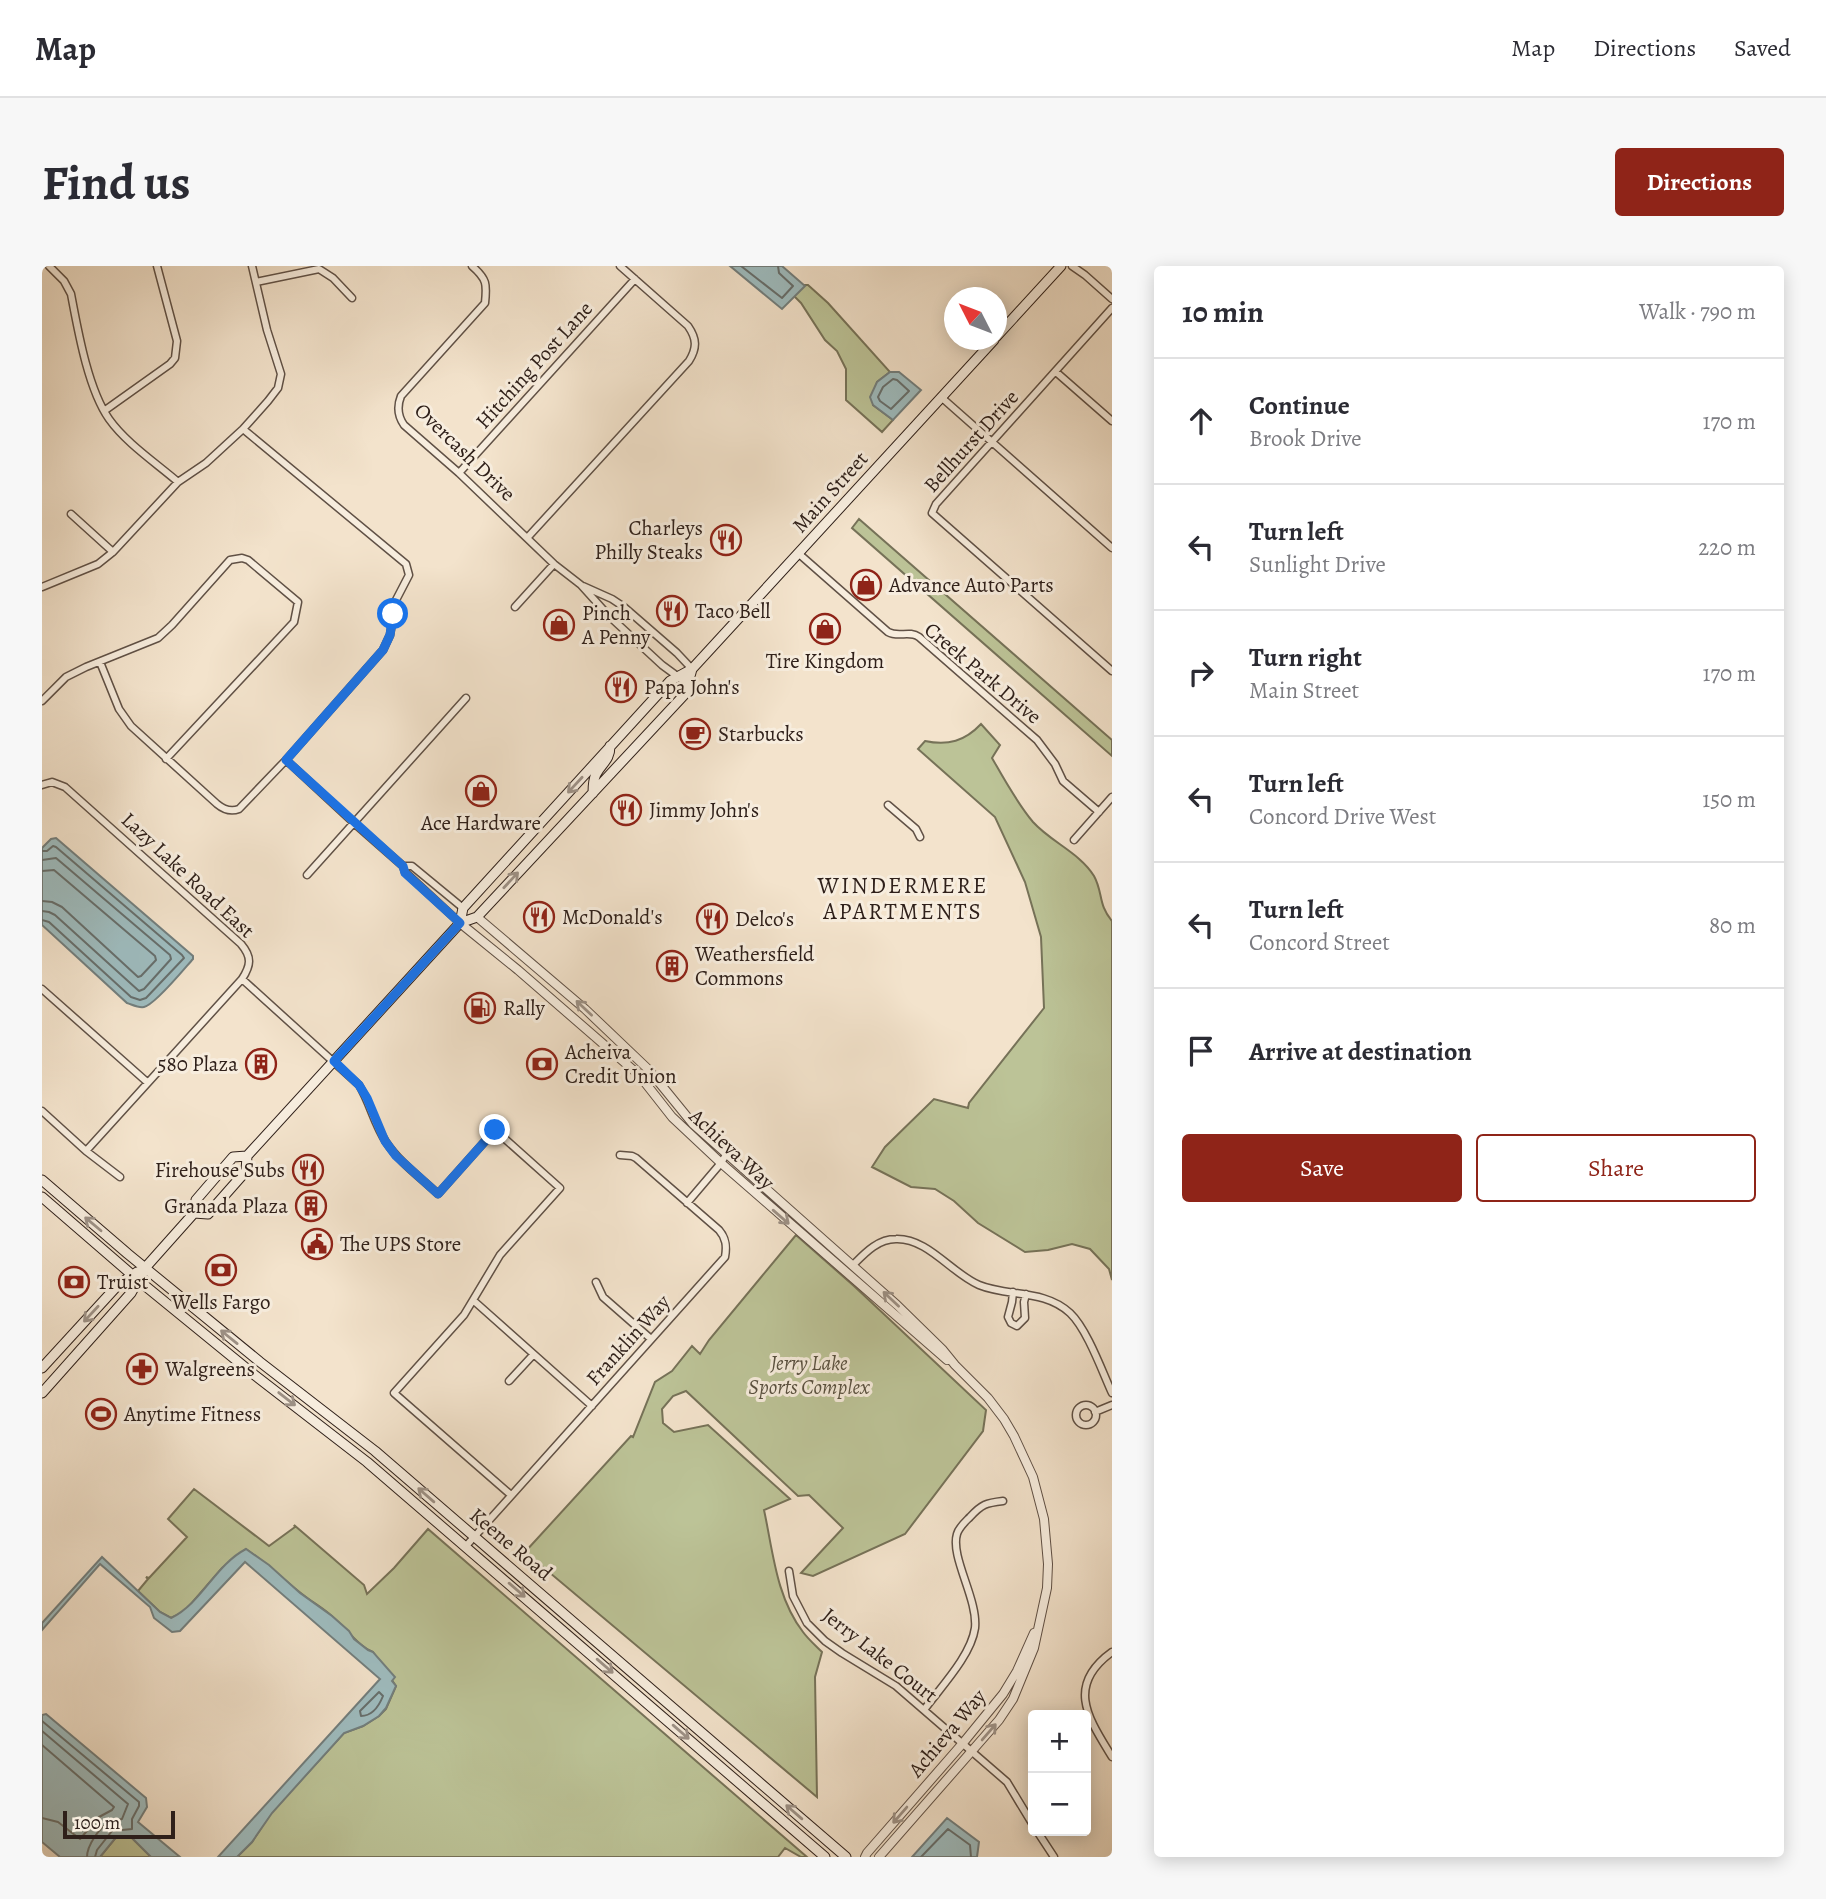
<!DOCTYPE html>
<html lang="en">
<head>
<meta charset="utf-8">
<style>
	:root { --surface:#fff; --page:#f7f7f7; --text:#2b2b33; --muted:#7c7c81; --line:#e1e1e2; --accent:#8f2418 }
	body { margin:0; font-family:Alegreya,serif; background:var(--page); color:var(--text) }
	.controls { position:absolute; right:21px; bottom:21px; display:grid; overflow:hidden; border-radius:7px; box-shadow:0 4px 18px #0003 }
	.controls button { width:63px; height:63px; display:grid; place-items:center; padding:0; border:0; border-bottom:2px solid var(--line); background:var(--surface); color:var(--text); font:35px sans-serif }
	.compass { position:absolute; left:902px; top:21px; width:63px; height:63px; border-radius:50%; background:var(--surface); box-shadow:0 4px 18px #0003; rotate:312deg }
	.scale { position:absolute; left:21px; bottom:18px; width:112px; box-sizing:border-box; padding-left:7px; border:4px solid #2f201a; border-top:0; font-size:19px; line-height:24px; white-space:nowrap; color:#2f201a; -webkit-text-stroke:5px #f7edde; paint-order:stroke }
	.stop { position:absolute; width:21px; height:21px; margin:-16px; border:5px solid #1a73e8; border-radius:50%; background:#fff }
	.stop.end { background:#1a73e8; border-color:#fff; box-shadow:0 2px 7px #0008 }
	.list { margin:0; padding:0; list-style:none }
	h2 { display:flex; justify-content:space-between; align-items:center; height:91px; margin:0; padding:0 28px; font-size:30px }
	h2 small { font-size:23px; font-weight:400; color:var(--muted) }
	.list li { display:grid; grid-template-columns:46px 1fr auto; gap:21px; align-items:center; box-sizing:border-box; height:126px; padding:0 28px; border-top:2px solid var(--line) }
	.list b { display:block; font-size:26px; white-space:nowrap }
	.list p { margin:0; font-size:23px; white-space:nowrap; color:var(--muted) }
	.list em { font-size:23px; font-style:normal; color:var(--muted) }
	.actions { display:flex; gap:14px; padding:21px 28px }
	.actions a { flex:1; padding:16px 0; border:2px solid var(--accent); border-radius:7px; text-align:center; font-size:24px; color:var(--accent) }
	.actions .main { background:var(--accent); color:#fff }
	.icon { flex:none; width:38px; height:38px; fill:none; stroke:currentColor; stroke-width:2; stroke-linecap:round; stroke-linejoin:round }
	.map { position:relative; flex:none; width:1070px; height:1591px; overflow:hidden; border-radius:7px }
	header { display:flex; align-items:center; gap:42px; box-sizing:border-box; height:98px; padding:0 35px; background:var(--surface); border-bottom:2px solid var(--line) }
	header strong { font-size:33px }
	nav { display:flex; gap:38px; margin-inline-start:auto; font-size:24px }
	.intro { display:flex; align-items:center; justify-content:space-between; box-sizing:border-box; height:168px; padding:0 42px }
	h1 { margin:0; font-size:49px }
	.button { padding:18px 32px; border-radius:7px; background:var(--accent); color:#fff; font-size:24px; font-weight:700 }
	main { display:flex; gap:42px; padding:0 42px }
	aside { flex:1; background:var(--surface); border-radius:7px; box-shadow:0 4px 18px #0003 }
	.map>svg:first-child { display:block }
	.green { fill:#bcc397; stroke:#767258; stroke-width:2 }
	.water { fill:#9ebcbf; stroke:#727e7d; stroke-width:2 }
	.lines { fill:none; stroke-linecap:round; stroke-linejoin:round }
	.shore { stroke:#666e6c; stroke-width:2 }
	.minor-casing { stroke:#605146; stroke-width:9 }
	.tertiary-casing { stroke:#605146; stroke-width:10 }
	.secondary-casing { stroke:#2f201a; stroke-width:11 }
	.minor { stroke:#f7edde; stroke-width:6 }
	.tertiary { stroke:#f7edde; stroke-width:8 }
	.secondary { stroke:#f7edde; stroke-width:9 }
	.oneway { stroke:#9d9186 }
	.route { stroke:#1a73e8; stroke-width:9 }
	.labels { text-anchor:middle; stroke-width:6; stroke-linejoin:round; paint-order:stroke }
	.street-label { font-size:21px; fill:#2f201a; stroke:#f7edde }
	.poi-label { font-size:21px; fill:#2f201a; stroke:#f7edde; text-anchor:start }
	.park-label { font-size:21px; font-style:italic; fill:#595140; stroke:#f7edde }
	.neighbourhood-label { font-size:23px; letter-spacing:2px; fill:#2f201a; stroke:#f7edde }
</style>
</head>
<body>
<header>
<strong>Map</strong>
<nav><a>Map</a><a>Directions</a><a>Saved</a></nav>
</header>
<div class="intro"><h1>Find us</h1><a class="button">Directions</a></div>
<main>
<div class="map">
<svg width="1070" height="1591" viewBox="0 0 1070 1591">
	<rect width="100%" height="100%" fill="#f3e3cc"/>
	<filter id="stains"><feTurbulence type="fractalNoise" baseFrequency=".00286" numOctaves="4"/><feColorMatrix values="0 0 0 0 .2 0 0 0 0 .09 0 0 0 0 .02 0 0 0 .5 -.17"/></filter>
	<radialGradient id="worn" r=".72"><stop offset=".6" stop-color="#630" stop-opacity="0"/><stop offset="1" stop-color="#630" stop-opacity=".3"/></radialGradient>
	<path class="green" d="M762,19H766L786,37L848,106L835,116L831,139L851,154L840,166L804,134V103L795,85L783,74L759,37L752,30Z
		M817,253L1070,474V490L810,262Z
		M939,458L958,479L950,492C962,513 975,537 991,556C1009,576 1038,587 1052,610C1061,626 1056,639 1070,655V1014L1067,1003L1048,983L1030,978L1006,984L983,986L936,957L912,935L893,923L869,921L830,901L843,881L892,833L926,842L927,837L1002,742L999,671L983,616L953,551L876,483L883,475C906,480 923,475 939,458Z
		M754,969L812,1020L944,1144L941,1165L863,1268L771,1310L759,1307L801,1262L767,1229L756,1230L644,1125L631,1130L620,1143L621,1157L632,1166L666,1159L748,1233L722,1244C731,1285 734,1331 761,1366C766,1373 774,1380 780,1386L773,1411L775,1531L483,1286L589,1170L591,1171L613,1116L630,1105L650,1080L658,1088L667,1074Z
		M152,1223L227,1280L253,1261L252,1259L322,1319L325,1328L352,1302L386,1263L765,1591H759L743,1582L736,1591H195L210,1576L229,1547L302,1467L321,1460L337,1450L344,1443L354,1420L331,1386C316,1380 304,1362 291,1351C281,1342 270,1336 260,1328C241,1313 224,1297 204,1283L180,1302L142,1346L129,1352L118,1346L96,1325L106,1313L104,1311L107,1312L145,1271L126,1253Z
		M75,1570L89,1571L109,1591H58Z"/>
	<path class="water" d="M688,0H740L763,20L740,43Z
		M848,106H857L879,124L851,154L831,139L828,131L835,116Z
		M14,572L151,690V693C142,703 113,739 102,741C96,742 91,739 85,737L0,659V582L9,573Z
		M204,1283L227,1299L258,1327L290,1350L307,1365L312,1373L326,1384L331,1386L353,1411L350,1415L354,1420L344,1442L337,1450L321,1460L302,1467L230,1547L210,1576L195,1591H176L338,1413L203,1296L138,1365L130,1366L112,1352L108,1341L58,1298L0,1364V1357L60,1291L118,1346L129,1352C160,1337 173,1299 204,1283Z
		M4,1448L104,1532L105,1541L96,1556L138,1591H109L89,1571L75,1570L58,1591H18L0,1576V1449Z
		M905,1552L937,1576L935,1591H870Z"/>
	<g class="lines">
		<path class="shore" d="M699,0L740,32L751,20L737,7L736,0
			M851,113L855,114L867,125L849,143L838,135L836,131L841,121Z
			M0,585H5L11,580L14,581L140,689L142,692L104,732L98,734L89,731L7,656L0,654
			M0,594L14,592L128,689L129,693L102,723L97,725L13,649L7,646L0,645
			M0,605L12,604L113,690L114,694L99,710L96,711L20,641L10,636L0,635
			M337,1426L341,1430C337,1440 330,1450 319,1450L318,1445Z
			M0,1455L97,1536V1540L90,1553V1563L70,1565L55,1584L53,1591
			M0,1465L86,1538L80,1553C78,1554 71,1554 68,1556C57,1561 45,1580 45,1591
			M0,1479L72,1541L70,1544L57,1551L38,1573L16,1556L0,1552
			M879,1591L906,1563L928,1579L929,1591"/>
		<g class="minor-casing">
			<path id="minor" d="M7,0L22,15L29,28C36,65 46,123 67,153C84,177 114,197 136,216
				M430,0C445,13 445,18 443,37L359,130C355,140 355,149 362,159L417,207L512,298L539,319L567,350L620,399L646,418
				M1030,0L1043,9L1070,33
				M214,16L277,3L291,12L310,32
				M1070,42L894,238L890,247L1070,405
				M1014,106L1070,155
				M899,131L1070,282
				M62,145L128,98L133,92L135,75L115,0
				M417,207L593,13
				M29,248L71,286
				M486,271L647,95C655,82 655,73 646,60L578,0
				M756,287L846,366C857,372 867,364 877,371L995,474L1013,498L1021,515L1057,546
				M541,320L570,333L582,341L635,387L650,403
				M0,321L56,298L71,286L136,216L164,197L201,163L226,135L236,122L239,108L225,64L210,0
				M473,341L512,298
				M58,396L77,443L89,460L175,538C181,543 189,546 197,543L244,494L341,384L348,369L354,334L367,309L364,298L201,163
				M0,435L24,411L44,401L116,372L130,359L188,294L200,292L206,294L256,336L252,356L124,493
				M244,494L312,557L361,600L363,606L418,657
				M0,519L10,516L23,521L199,678C210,691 209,699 200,713L44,885
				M846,539L874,563L878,571
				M1032,574L1070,531
				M361,600H370L421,642
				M265,609L424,432
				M200,713L317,819C328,837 332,858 344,876C357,896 378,911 396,928L453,864L518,922L458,989L422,1049L352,1127L469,1229
				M0,723L105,816
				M0,845L44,885L78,911
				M645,937L679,897L685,887
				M810,1000C822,988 835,973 854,973C886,972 909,1007 937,1019C966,1031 1002,1023 1028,1047C1045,1063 1060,1105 1070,1127
				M554,1016L561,1031L609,1073
				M971,1026L970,1036L966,1051L969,1057L975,1060L983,1052L982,1036L984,1028
				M432,1035L550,1140
				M467,1115L491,1089
				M1034 1149a10 10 0 1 1 20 0a10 10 0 1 1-20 0Z
				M1053,1146L1070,1139
				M424,1280L683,991C685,980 684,972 677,964L594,892L590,890L578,889
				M747,1305L751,1330L765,1357L783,1375L800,1387L854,1420L965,1516L991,1559
				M1070,1386C1023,1420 1047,1453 1070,1491
				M882,1444C898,1422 929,1390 933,1362C936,1333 908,1291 915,1268C917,1261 923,1256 928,1251C940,1238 944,1237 961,1235
				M995,1565L1012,1591"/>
		</g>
		<g class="tertiary-casing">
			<path id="tertiary" d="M435,651L543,743L607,804L651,858L855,1039L900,1083L913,1099L946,1132L962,1153L972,1170L991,1211L1002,1253L1006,1298L1005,1322L992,1382L971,1433L957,1454L837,1591
				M418,657L476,704L597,809L630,851L679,897L905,1094
				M823,1591L825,1587L921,1477L961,1428L975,1405L992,1367"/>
		</g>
		<g class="secondary-casing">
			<path id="secondary" d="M954,71L1019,0
				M551,527C551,521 551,514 554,508C560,497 568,494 568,480
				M418,657L421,642L628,415L650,403L952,74
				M0,914L86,988L218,1096L333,1185L804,1591
				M0,931L96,1014L210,1107L325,1196L783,1591
				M152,947L166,948L204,905L205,890L418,657L435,651L643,428L650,403
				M0,1102L76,1019L95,1006
				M0,1127L89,1027L103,1002L152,947L154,934L191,891L205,890"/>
		</g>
		<use href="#minor" class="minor"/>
		<use href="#tertiary" class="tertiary"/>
		<use href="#secondary" class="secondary"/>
	</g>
	<defs><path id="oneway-shaft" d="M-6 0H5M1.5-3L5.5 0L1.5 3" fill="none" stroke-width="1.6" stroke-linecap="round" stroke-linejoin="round" transform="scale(1.75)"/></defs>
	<g class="oneway">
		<use href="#oneway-shaft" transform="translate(533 519) rotate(133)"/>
		<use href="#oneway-shaft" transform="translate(469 614) rotate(-47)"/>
		<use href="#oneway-shaft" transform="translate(542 742) rotate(-137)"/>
		<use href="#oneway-shaft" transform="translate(739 951) rotate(41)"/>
		<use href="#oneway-shaft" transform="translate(51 958) rotate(-140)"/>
		<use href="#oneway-shaft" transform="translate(849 1033) rotate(-137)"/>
		<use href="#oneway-shaft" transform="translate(49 1048) rotate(133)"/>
		<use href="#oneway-shaft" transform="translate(187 1071) rotate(-141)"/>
		<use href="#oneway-shaft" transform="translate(245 1133) rotate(38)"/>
		<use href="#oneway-shaft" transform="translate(384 1229) rotate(-139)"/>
		<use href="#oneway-shaft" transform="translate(475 1324) rotate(41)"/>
		<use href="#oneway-shaft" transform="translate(563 1400) rotate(41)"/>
		<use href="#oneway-shaft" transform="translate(639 1466) rotate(41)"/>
		<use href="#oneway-shaft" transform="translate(947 1466) rotate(-49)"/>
		<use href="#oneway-shaft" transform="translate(752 1546) rotate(-139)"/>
		<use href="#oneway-shaft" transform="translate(858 1549) rotate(131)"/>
	</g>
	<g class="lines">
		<path class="route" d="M351,348L348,369L341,384L244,494L361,600L363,607L418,657L292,795L317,819L325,832L343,875L354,890L396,928L453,864"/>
	</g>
	<defs>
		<g id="restaurant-ring" transform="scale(1.575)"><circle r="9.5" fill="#f7edde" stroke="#8f2418" stroke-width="1.5"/><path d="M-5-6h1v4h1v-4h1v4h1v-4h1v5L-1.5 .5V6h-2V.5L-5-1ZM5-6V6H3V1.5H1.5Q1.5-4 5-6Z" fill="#8f2418"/></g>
		<g id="shop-ring" transform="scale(1.575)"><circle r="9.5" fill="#f7edde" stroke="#8f2418" stroke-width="1.5"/><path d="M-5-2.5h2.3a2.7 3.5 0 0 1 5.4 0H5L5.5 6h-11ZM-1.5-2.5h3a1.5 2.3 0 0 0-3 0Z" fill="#8f2418"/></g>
		<g id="cafe-ring" transform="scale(1.575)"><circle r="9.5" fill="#f7edde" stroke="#8f2418" stroke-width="1.5"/><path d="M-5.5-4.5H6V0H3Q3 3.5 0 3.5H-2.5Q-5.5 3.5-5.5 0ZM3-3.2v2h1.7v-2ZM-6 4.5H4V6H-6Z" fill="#8f2418"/></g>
		<g id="building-ring" transform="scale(1.575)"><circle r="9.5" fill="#f7edde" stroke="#8f2418" stroke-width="1.5"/><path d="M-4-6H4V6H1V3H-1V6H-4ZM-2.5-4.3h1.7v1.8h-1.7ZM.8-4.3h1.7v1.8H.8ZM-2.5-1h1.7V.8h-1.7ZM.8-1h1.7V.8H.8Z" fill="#8f2418"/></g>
		<g id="fuel-ring" transform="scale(1.575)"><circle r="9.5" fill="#f7edde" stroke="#8f2418" stroke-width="1.5"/><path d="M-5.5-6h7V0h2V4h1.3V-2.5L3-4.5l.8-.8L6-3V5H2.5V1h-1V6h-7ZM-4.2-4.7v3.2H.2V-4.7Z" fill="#8f2418"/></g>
		<g id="bank-ring" transform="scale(1.575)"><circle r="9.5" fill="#f7edde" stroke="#8f2418" stroke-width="1.5"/><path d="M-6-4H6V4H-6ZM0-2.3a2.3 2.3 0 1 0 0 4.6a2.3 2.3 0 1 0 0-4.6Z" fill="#8f2418"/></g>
		<g id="civic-ring" transform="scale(1.575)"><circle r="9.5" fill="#f7edde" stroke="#8f2418" stroke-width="1.5"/><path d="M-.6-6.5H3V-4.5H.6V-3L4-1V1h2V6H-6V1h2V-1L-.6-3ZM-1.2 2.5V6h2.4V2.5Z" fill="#8f2418"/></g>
		<g id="pharmacy-ring" transform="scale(1.575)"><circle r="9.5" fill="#f7edde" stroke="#8f2418" stroke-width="1.5"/><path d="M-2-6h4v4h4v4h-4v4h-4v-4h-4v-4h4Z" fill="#8f2418"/></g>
		<g id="stadium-ring" transform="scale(1.575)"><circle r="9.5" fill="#f7edde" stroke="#8f2418" stroke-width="1.5"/><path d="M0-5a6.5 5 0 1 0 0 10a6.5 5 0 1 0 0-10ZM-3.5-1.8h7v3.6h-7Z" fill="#8f2418"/></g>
	</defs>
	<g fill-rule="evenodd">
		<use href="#restaurant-ring" x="684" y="274"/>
		<use href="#shop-ring" x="824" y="319"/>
		<use href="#restaurant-ring" x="630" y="345"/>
		<use href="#shop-ring" x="517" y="359"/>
		<use href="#shop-ring" x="783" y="363"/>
		<use href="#restaurant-ring" x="579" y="421"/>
		<use href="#cafe-ring" x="653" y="468"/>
		<use href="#shop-ring" x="439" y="525"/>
		<use href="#restaurant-ring" x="584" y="544"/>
		<use href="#restaurant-ring" x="497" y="651"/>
		<use href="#restaurant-ring" x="670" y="653"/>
		<use href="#building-ring" x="630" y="700"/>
		<use href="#fuel-ring" x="438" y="742"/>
		<use href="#building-ring" x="219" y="798"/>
		<use href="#bank-ring" x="500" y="798"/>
		<use href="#restaurant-ring" x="266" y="904"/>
		<use href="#building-ring" x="269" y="940"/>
		<use href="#civic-ring" x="275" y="978"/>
		<use href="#bank-ring" x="179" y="1004"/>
		<use href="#bank-ring" x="32" y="1016"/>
		<use href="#pharmacy-ring" x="100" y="1103"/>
		<use href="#stadium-ring" x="59" y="1148"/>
	</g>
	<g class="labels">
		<g class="street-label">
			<text transform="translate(492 99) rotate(-48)" y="7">Hitching Post Lane</text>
			<text transform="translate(929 175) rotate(-48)" y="7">Bellhurst Drive</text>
			<text transform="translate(423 186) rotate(44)" y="7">Overcash Drive</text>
			<text transform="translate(788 226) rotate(-48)" y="7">Main Street</text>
			<text transform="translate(941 407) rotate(40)" y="7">Creek Park Drive</text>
			<text transform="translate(146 609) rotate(43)" y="7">Lazy Lake Road East</text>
			<text transform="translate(690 883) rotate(43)" y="7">Achieva Way</text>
			<text transform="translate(586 1074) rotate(-48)" y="7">Franklin Way</text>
			<text transform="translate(469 1278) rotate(40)" y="7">Keene Road</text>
			<text transform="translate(838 1389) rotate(38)" y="7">Jerry Lake Court</text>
			<text transform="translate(905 1467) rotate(-50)" y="7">Achieva Way</text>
		</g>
		<g class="poi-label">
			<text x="661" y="269" text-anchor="end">Charleys<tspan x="661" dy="24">Philly Steaks</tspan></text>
			<text x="847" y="326">Advance Auto Parts</text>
			<text x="653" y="352">Taco Bell</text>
			<text x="540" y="354">Pinch<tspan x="540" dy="24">A Penny</tspan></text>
			<text x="783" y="402" text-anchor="middle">Tire Kingdom</text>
			<text x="602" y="428">Papa John's</text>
			<text x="676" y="475">Starbucks</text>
			<text x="607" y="551">Jimmy John's</text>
			<text x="439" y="564" text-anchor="middle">Ace Hardware</text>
			<text x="520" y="658">McDonald's</text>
			<text x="693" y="660">Delco's</text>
			<text x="653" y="695">Weathersfield<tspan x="653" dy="24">Commons</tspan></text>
			<text x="461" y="749">Rally</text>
			<text x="523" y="793">Acheiva<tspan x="523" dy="24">Credit Union</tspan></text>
			<text x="196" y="805" text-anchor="end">580 Plaza</text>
			<text x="243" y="911" text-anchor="end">Firehouse Subs</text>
			<text x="246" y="947" text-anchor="end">Granada Plaza</text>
			<text x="298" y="985">The UPS Store</text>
			<text x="55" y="1023">Truist</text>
			<text x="179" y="1043" text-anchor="middle">Wells Fargo</text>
			<text x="123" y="1110">Walgreens</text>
			<text x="82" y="1155">Anytime Fitness</text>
		</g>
		<g class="park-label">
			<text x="767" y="1104">Jerry Lake<tspan x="767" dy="24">Sports Complex</tspan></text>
		</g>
		<g class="neighbourhood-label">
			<text x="861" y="627">WINDERMERE<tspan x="861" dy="26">APARTMENTS</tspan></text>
		</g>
	</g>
	<rect width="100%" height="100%" filter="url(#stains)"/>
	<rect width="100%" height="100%" fill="url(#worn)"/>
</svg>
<div class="controls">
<button>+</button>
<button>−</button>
</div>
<svg class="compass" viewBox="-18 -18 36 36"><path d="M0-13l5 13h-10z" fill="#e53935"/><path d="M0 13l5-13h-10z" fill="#7c7c81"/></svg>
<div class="scale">100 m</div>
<div class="stop" style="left:351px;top:348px"></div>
<div class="stop end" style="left:453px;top:864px"></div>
</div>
<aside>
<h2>10 min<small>Walk · 790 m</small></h2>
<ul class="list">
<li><svg class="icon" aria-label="ahead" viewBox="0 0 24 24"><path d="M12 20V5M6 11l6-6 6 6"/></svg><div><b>Continue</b><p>Brook Drive</p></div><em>170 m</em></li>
<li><svg class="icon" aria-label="left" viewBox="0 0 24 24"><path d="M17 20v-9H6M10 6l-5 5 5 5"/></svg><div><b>Turn left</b><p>Sunlight Drive</p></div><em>220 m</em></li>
<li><svg class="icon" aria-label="right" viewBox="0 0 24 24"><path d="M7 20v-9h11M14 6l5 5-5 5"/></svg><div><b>Turn right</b><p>Main Street</p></div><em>170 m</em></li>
<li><svg class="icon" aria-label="left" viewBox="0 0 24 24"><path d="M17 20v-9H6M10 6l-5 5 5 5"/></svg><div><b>Turn left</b><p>Concord Drive West</p></div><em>150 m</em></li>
<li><svg class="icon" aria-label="left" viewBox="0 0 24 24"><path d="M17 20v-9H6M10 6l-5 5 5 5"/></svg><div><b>Turn left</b><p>Concord Street</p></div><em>80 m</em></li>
<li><svg class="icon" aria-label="arrive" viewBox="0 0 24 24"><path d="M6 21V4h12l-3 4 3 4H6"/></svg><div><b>Arrive at destination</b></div></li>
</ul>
<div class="actions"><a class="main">Save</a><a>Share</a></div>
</aside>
</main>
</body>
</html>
